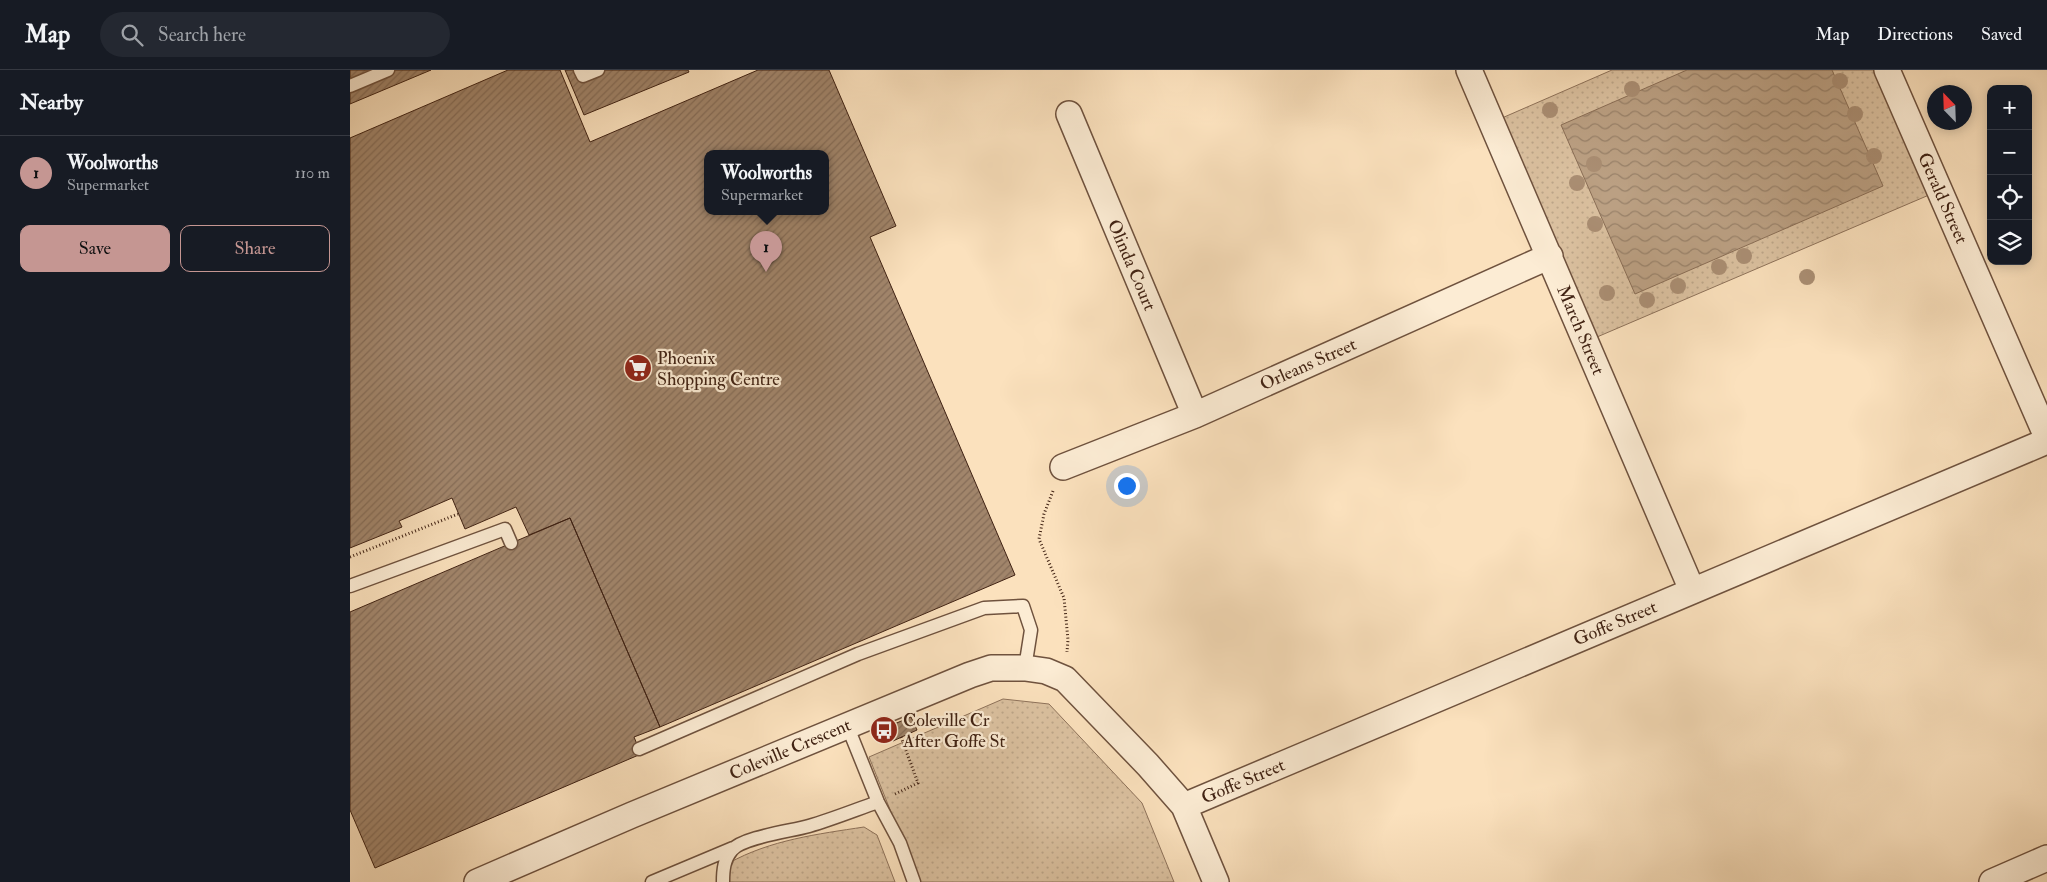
<!DOCTYPE html>
<html lang="en">
<head>
<meta charset="utf-8">
<style>
	:root { --surface:#171b24; --page:#242831; --text:#f1f3f6; --muted:#9ea1a6; --line:#363941; --accent:#c59692 }
	body { margin:0; font-family:"IM FELL Double Pica",serif; background:var(--page); color:var(--text) }
	.controls { position:absolute; right:15px; top:15px; display:grid; overflow:hidden; border-radius:10px; box-shadow:0 2px 12px #0003 }
	.controls button { width:45px; height:45px; display:grid; place-items:center; padding:0; border:0; border-bottom:1px solid var(--line); background:var(--surface); color:var(--text); font:25px sans-serif }
	.compass { position:absolute; left:1577px; top:15px; width:45px; height:45px; border-radius:50%; background:var(--surface); box-shadow:0 2px 12px #0003; rotate:337deg }
	.you { position:absolute; left:776px; top:415px; width:18px; height:18px; margin:-12px; border:4px solid #fff; border-radius:50%; background:#1a73e8; box-shadow:0 0 0 8px #1a73e833 }
	.badge { display:grid; place-items:center; width:32px; height:32px; border-radius:50%; background:var(--accent); color:#111; font-size:16px; font-weight:700 }
	.pin { position:absolute; translate:-50% -41px; filter:drop-shadow(0 1px 2px #0008) }
	.pin::after { content:''; position:absolute; top:26px; width:18px; height:15px; background:inherit; clip-path:polygon(0 0,100% 0,50% 100%) }
	.popup { position:absolute; left:354px; top:80px; width:125px; height:65px; box-sizing:border-box; display:grid; place-content:center; border-radius:10px; background:var(--surface); filter:drop-shadow(0 1px 4px #0005); font-size:16px; white-space:nowrap; color:var(--muted) }
	.popup b { font-size:19px; color:var(--text) }
	.popup::after { content:''; position:absolute; left:50%; top:100%; margin-left:-10px; border:10px solid transparent; border-top-color:var(--surface) }
	.list { margin:0; padding:0; list-style:none }
	h2 { display:flex; justify-content:space-between; align-items:center; height:65px; margin:0; padding:0 20px; font-size:21px }
	h2 small { font-size:16px; font-weight:400; color:var(--muted) }
	.list li { display:grid; grid-template-columns:32px 1fr auto; gap:15px; align-items:center; box-sizing:border-box; height:75px; padding:0 20px; border-top:1px solid var(--line) }
	.list b { display:block; font-size:19px; white-space:nowrap }
	.list p { margin:0; font-size:16px; white-space:nowrap; color:var(--muted) }
	.list em { font-size:16px; font-style:normal; color:var(--muted) }
	.actions { display:flex; gap:10px; padding:15px 20px }
	.actions a { flex:1; padding:11px 0; border:1px solid var(--accent); border-radius:10px; text-align:center; font-size:18px; color:var(--accent) }
	.actions .main { background:var(--accent); color:#111 }
	.icon { flex:none; width:28px; height:28px; fill:none; stroke:currentColor; stroke-width:2; stroke-linecap:round; stroke-linejoin:round }
	.map { position:relative; flex:none; width:1697px; height:812px; overflow:hidden }
	header { display:flex; align-items:center; gap:30px; box-sizing:border-box; height:70px; padding:0 25px; background:var(--surface); border-bottom:1px solid var(--line) }
	header strong { font-size:24px }
	nav { display:flex; gap:28px; margin-inline-start:auto; font-size:18px }
	.search { width:350px; height:45px; background:var(--page); display:flex; align-items:center; gap:12px; box-sizing:border-box; padding:0 18px; border-radius:28px; color:var(--muted); font-size:19px }
	main { display:flex }
	aside { flex:1; background:var(--surface) }
	.map>svg:first-child { display:block }
	.park { fill:url(#park-dots); stroke:#8e725a }
	.water { fill:url(#water-waves); stroke:#8a6e56 }
	.building { fill:url(#building-hatch); stroke:#402213; fill-rule:evenodd }
	.lines { fill:none; stroke-linecap:round; stroke-linejoin:round }
	.service-casing { stroke:#6f523e; stroke-width:15 }
	.minor-casing { stroke:#6f523e; stroke-width:28 }
	.path { stroke:#402213; stroke-width:3; stroke-dasharray:1 2.5; stroke-linecap:butt }
	.service { stroke:#fcecd4; stroke-width:12 }
	.minor { stroke:#fcecd4; stroke-width:25 }
	.tree { fill:#aa8e73 }
	.labels { text-anchor:middle; stroke-width:4.5; stroke-linejoin:round; paint-order:stroke }
	.street-label { font-size:18px; fill:#402213; stroke:#fcecd4 }
	.poi-label { font-size:18px; fill:#402213; stroke:#fcecd4; text-anchor:start }
</style>
</head>
<body>
<header>
<strong>Map</strong>
<div class="search"><svg class="icon" aria-label="search" viewBox="0 0 24 24"><circle cx="10" cy="10" r="6"/><path d="M15 15l6 6"/></svg>Search here</div>
<nav><a>Map</a><a>Directions</a><a>Saved</a></nav>
</header>
<main>
<aside>
<h2>Nearby<small></small></h2>
<ul class="list">
<li><span class="badge">1</span><div><b>Woolworths</b><p>Supermarket</p></div><em>110 m</em></li>
</ul>
<div class="actions"><a class="main">Save</a><a>Share</a></div>
</aside>
<div class="map">
<svg width="1697" height="812" viewBox="0 0 1697 812">
	<defs>
		<pattern id="park-dots" width="8" height="8" patternUnits="userSpaceOnUse" patternTransform="scale(1.25)"><rect width="8" height="8" fill="#dbc1a0"/><path d="M2 2h.1M6 6h.1" fill="none" stroke="#bda689" stroke-width="1.8" stroke-linecap="round"/></pattern>
		<pattern id="water-waves" width="16" height="10" patternUnits="userSpaceOnUse" patternTransform="scale(1.25)"><rect width="16" height="10" fill="#bba083"/><path d="M0 5q4-4 8 0t8 0" fill="none" stroke="#99826a"/></pattern>
		<pattern id="building-hatch" width="6" height="6" patternUnits="userSpaceOnUse" patternTransform="scale(1.25)"><rect width="6" height="6" fill="#a1856b"/><path d="M-1 1l2-2M0 6l6-6M5 7l2-2" fill="none" stroke="#856c57"/></pattern>
	</defs>
	<rect width="100%" height="100%" fill="#fbe1bd"/>
	<filter id="stains"><feTurbulence type="fractalNoise" baseFrequency=".004" numOctaves="4"/><feColorMatrix values="0 0 0 0 .2 0 0 0 0 .09 0 0 0 0 .02 0 0 0 .5 -.17"/></filter>
	<radialGradient id="worn" r=".72"><stop offset=".6" stop-color="#630" stop-opacity="0"/><stop offset="1" stop-color="#630" stop-opacity=".3"/></radialGradient>
	<path class="park" d="M1262,0H1526L1579,125L1247,267L1152,48Z
		M653,629L699,634L792,733L824,812H569L519,687Z
		M514,757L527,765L545,812H378L379,793C420,770 468,764 514,757Z"/>
	<path class="water" d="M1337,0H1482L1533,116L1285,224L1211,55Z"/>
	<path class="building" d="M0,0H81L0,34Z
		M158,0H210L240,72L408,0H479L546,156L520,167L665,505L310,657L220,448L179,465L166,437L115,459L102,428L49,451L52,457L0,478V68ZM357,83H475V141H357Z
		M215,0H338L339,2L234,45Z
		M220,448L310,657L284,667L291,684L25,798L0,740V542Z
		M561,647L567,660L543,671L537,657Z"/>
	<g class="lines">
		<g class="service-casing">
			<path id="service" d="M230,0L233,6L248,0
				M0,16L38,0
				M0,516L155,459L161,473
				M497,655L528,732L550,773L564,812
				M289,679L508,584L634,538L673,536L681,560L675,598
				M302,812L383,778
				M373,812C373,800 374,789 382,780C393,767 442,761 459,756C483,749 505,740 528,732"/>
		</g>
		<g class="minor-casing">
			<path id="minor" d="M1119,0L1342,520
				M1537,0L1697,367
				M719,44L845,345
				M713,397L845,345L1200,186
				M834,736L1697,371
				M127,812L282,745L620,605L641,598H675L696,601L715,609L798,695L834,736L866,812
				M1642,812L1697,788"/>
		</g>
		<path class="path" d="M703,421L694,444L689,469L714,528L718,570L717,582
			M0,487L108,444
			M545,724L568,713L551,667"/>
		<use href="#service" class="service"/>
		<use href="#minor" class="minor"/>
	</g>
	<g class="tree">
		<circle cx="1490" cy="11" r="8"/>
		<circle cx="1282" cy="19" r="8"/>
		<circle cx="1200" cy="40" r="8"/>
		<circle cx="1505" cy="44" r="8"/>
		<circle cx="1524" cy="86" r="8"/>
		<circle cx="1244" cy="94" r="8"/>
		<circle cx="1227" cy="113" r="8"/>
		<circle cx="1245" cy="154" r="8"/>
		<circle cx="1394" cy="186" r="8"/>
		<circle cx="1369" cy="197" r="8"/>
		<circle cx="1457" cy="207" r="8"/>
		<circle cx="1328" cy="216" r="8"/>
		<circle cx="1257" cy="223" r="8"/>
		<circle cx="1297" cy="230" r="8"/>
	</g>
	<defs>
		<g id="supermarket-disc" transform="scale(1.4375)"><circle r="9.5" fill="#8f2418" stroke="#fcecd4"/><path d="M-6-5.5h2.5l.6 2H6L4.5 2H-2.5L-4.4-4H-6ZM-1.5 3.2a1.3 1.3 0 1 0 .1 0ZM3 3.2a1.3 1.3 0 1 0 .1 0Z" fill="#fff"/></g>
		<g id="bus-disc" transform="scale(1.4375)"><circle r="9.5" fill="#8f2418" stroke="#fcecd4"/><path d="M-5-6H5V4H4V6H2V4H-2V6H-4V4H-5ZM-3.5-4V0h7V-4ZM-3.5 1.2v1.5H-2V1.2ZM2 1.2v1.5H3.5V1.2Z" fill="#fff"/></g>
	</defs>
	<g fill-rule="evenodd">
		<use href="#supermarket-disc" x="288" y="298"/>
		<use href="#bus-disc" x="534" y="660"/>
	</g>
	<g class="labels">
		<g class="street-label">
			<text transform="translate(1593 128) rotate(66)" y="6">Gerald Street</text>
			<text transform="translate(782 195) rotate(67)" y="6">Olinda Court</text>
			<text transform="translate(1231 260) rotate(67)" y="6">March Street</text>
			<text transform="translate(958 294) rotate(-24)" y="6">Orleans Street</text>
			<text transform="translate(1265 553) rotate(-23)" y="6">Goffe Street</text>
			<text transform="translate(440 679) rotate(-23)" y="6">Coleville Crescent</text>
			<text transform="translate(893 711) rotate(-23)" y="6">Goffe Street</text>
		</g>
		<g class="poi-label">
			<text x="307" y="294">Phoenix<tspan x="307" dy="21">Shopping Centre</tspan></text>
			<text x="553" y="656">Coleville Cr<tspan x="553" dy="21">After Goffe St</tspan></text>
		</g>
	</g>
	<rect width="100%" height="100%" filter="url(#stains)"/>
	<rect width="100%" height="100%" fill="url(#worn)"/>
</svg>
<div class="controls">
<button>+</button>
<button>−</button>
<button><svg class="icon" aria-label="locate" viewBox="0 0 24 24"><circle cx="12" cy="12" r="6"/><path d="M12 2v4M12 18v4M2 12h4M18 12h4"/></svg></button>
<button><svg class="icon" aria-label="layers" viewBox="0 0 24 24"><path d="M12 4l9 5-9 5-9-5zM3 14l9 5 9-5"/></svg></button>
</div>
<svg class="compass" viewBox="-18 -18 36 36"><path d="M0-13l5 13h-10z" fill="#e53935"/><path d="M0 13l5-13h-10z" fill="#9ea1a6"/></svg>
<div class="you"></div>
<div class="pin badge" style="left:416px;top:202px">1</div>
<div class="popup"><b>Woolworths</b>Supermarket</div>
</div>
</main>
</body>
</html>
